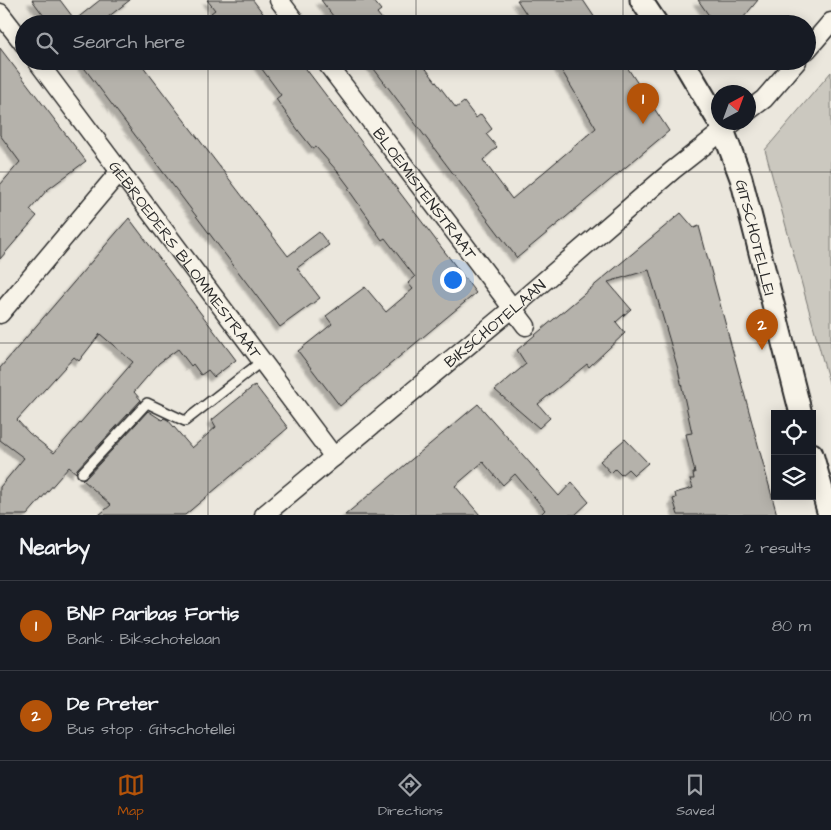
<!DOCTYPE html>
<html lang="en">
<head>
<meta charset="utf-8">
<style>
	:root { --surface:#171b24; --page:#242831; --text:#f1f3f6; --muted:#9ea1a6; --line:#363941; --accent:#b45309 }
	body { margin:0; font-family:"Architects Daughter",sans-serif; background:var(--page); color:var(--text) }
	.controls { position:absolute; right:15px; bottom:15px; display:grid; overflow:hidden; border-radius:0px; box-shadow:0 2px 12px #0003 }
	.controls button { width:45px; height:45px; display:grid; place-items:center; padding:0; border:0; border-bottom:1px solid var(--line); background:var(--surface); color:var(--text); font:25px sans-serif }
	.compass { position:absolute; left:711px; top:85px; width:45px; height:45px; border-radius:50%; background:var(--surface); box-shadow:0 2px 12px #0003; rotate:41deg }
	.you { position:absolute; left:452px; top:279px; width:18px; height:18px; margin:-12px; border:4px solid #fff; border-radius:50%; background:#1a73e8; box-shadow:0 0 0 8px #1a73e833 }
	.badge { display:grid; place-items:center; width:32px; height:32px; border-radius:50%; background:var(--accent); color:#fff; font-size:16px; font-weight:700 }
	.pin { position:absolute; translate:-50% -41px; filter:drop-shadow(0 1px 2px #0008) }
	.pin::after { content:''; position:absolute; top:26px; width:18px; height:15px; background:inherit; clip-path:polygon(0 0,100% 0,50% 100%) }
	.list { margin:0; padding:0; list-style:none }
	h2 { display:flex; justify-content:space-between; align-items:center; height:65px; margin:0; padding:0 20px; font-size:21px }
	h2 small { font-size:16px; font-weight:400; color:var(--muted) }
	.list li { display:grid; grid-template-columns:32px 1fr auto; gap:15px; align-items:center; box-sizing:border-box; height:90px; padding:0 20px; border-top:1px solid var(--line) }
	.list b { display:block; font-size:19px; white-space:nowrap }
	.list p { margin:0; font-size:16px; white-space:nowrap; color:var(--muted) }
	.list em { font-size:16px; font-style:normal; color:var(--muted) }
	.icon { flex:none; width:28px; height:28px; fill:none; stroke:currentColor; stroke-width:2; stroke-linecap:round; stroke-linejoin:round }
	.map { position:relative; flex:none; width:831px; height:515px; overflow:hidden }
	.search { position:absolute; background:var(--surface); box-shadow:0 2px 12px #0003; left:15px; right:15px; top:15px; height:55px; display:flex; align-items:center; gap:12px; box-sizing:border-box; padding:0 18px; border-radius:28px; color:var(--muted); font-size:19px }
	.sheet { height:245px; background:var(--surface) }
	nav { display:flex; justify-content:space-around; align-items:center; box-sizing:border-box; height:70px; border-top:1px solid var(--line); background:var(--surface); font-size:14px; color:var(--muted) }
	nav a { display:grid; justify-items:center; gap:2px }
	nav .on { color:var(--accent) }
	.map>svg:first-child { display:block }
	.green { fill:#cbc8bf; stroke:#7b7a75 }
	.building { fill:#b5b2ab; stroke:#2b2b2b; fill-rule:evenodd; filter:url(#shadow) }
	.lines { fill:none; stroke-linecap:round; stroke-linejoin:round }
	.service-casing { stroke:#2b2b2b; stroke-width:12 }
	.minor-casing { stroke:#2b2b2b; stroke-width:21 }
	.tertiary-casing { stroke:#2b2b2b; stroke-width:25 }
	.service { stroke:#f7f3e8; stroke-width:9 }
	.minor { stroke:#f7f3e8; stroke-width:18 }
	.tertiary { stroke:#f7f3e8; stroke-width:21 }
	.grid { fill:none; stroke:#2b2b2b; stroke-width:1; stroke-opacity:0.55 }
	.labels { text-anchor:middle; stroke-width:4.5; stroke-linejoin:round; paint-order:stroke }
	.street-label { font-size:16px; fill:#2b2b2b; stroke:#f7f3e8 }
</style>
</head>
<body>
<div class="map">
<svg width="831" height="515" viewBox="0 0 831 515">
	<defs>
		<filter id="shadow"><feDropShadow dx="-4.5" dy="4.5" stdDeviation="1" flood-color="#0004"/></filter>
	</defs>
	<rect width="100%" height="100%" fill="#ebe7dd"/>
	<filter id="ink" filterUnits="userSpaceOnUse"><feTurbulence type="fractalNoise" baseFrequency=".02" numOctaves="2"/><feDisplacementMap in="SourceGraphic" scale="10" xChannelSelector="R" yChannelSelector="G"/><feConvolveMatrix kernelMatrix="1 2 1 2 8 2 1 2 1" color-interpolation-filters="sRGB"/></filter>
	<g filter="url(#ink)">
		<path class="green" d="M831,72V390L765,150Z"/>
		<path class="building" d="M32,0H60L75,20L100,0H130L99,24H50Z
			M207,0H253L271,24H219L211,13L215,10Z
			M321,0H373L381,10L377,13L386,24H339Z
			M517,0H583L599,24H533Z
			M698,0H758L739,23L733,19L729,24H715Z
			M0,48L86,161L47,190L30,210L37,216L0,259V185L20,162L0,135Z
			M79,61H139L288,256L319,232L329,245L297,268L320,298L280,327Z
			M256,61H300L476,293L340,406L298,351L332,324L326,316L365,287L386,312L413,289L408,283L415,277L385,238L382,240L369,222L370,220L348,189L350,188L338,172L316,147L313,149L298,130L276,99L281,95Z
			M368,61H420L456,108L464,102L476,118L481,114L492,129L486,134L497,147L483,160L512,199L596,128L556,61H623L669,131L517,258Z
			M681,213L694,228L699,226L777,515H678L673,499L676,498L675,493L693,488L690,479H694L693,473H695L686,434L692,433L678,369L649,270L608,282L631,309L616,322L625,333L589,367L587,364L538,404L550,418L539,428L495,390L526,364L517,350Z
			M129,218L236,360L214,377L208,370L201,375L193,364L191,366L178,349L159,363L134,392L141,400L77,469L76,473L69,467L27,515H0V487L24,458L0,440V368ZM100,334L133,362L54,453L29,433L17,420L74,357L79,361Z
			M255,385L288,428L185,515H99L111,505L82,479L87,477L148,411L162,420L164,418L168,420L192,448L216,427L212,420Z
			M478,404L559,496L572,482L589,502L575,515H540L545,510L515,474L503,485L483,462L455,486L480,515H345Z
			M625,439L648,463L634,475L628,469L621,475L615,469L611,473L600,461Z"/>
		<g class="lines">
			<g class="service-casing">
				<path id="service" d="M82,473L147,403L185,421L262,361"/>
			</g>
			<g class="minor-casing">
				<g id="minor">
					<path d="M279,0L297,24"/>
					<path d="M0,13L24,44"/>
					<path d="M807,50L831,22"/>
					<path id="s1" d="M37,61L334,457"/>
					<path id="s2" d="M325,61L526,326"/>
					<path d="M748,111L764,99L797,61"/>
					<path d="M0,314L120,171"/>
					<path id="s3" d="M264,515L513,308L673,170L734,122"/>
				</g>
			</g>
			<g class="tertiary-casing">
				<g id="tertiary">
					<path d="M641,0L657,24"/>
					<path d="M683,61L718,120"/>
					<path id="s4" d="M720,122L741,178L801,414"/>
					<path d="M812,454L829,515"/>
				</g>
			</g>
			<use href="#service" class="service"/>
			<use href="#minor" class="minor"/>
			<use href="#tertiary" class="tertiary"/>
		</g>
	</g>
	<path class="grid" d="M208,0V24M416,0V24M623,0V24M208,61V515M416,61V515M623,61V515M0,172H831M0,343H831"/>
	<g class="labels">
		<g class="street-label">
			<text dy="6" stroke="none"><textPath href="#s2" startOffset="166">BLOEMISTENSTRAAT</textPath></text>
			<text dy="6" stroke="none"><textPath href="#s4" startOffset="121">GITSCHOTELLEI</textPath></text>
			<text dy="6" stroke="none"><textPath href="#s1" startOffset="248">GEBROEDERS BLOMMESTRAAT</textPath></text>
			<text dy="6" stroke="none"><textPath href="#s3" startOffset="300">BIKSCHOTELAAN</textPath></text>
		</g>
	</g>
</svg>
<div class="controls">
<button><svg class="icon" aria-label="locate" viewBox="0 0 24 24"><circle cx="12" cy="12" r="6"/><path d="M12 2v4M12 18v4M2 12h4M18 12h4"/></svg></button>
<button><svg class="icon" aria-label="layers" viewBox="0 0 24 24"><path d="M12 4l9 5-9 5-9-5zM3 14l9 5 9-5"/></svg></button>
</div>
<svg class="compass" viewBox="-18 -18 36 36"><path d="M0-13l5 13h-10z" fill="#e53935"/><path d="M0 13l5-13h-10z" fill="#9ea1a6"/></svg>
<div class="you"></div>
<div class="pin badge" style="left:643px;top:124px">1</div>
<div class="pin badge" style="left:762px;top:350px">2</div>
<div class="search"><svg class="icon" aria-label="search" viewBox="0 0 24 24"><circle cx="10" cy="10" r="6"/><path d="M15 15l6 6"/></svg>Search here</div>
</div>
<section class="sheet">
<h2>Nearby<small>2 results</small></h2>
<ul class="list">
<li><span class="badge">1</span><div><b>BNP Paribas Fortis</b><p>Bank · Bikschotelaan</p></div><em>80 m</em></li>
<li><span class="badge">2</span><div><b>De Preter</b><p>Bus stop · Gitschotellei</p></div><em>100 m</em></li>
</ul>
</section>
<nav>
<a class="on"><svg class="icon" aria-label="map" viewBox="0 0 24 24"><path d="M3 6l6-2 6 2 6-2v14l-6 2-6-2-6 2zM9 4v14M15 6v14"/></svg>Map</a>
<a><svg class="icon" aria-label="directions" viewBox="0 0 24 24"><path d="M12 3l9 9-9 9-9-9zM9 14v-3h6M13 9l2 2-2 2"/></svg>Directions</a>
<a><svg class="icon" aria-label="saved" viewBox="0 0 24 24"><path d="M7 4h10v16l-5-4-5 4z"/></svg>Saved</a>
</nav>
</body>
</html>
